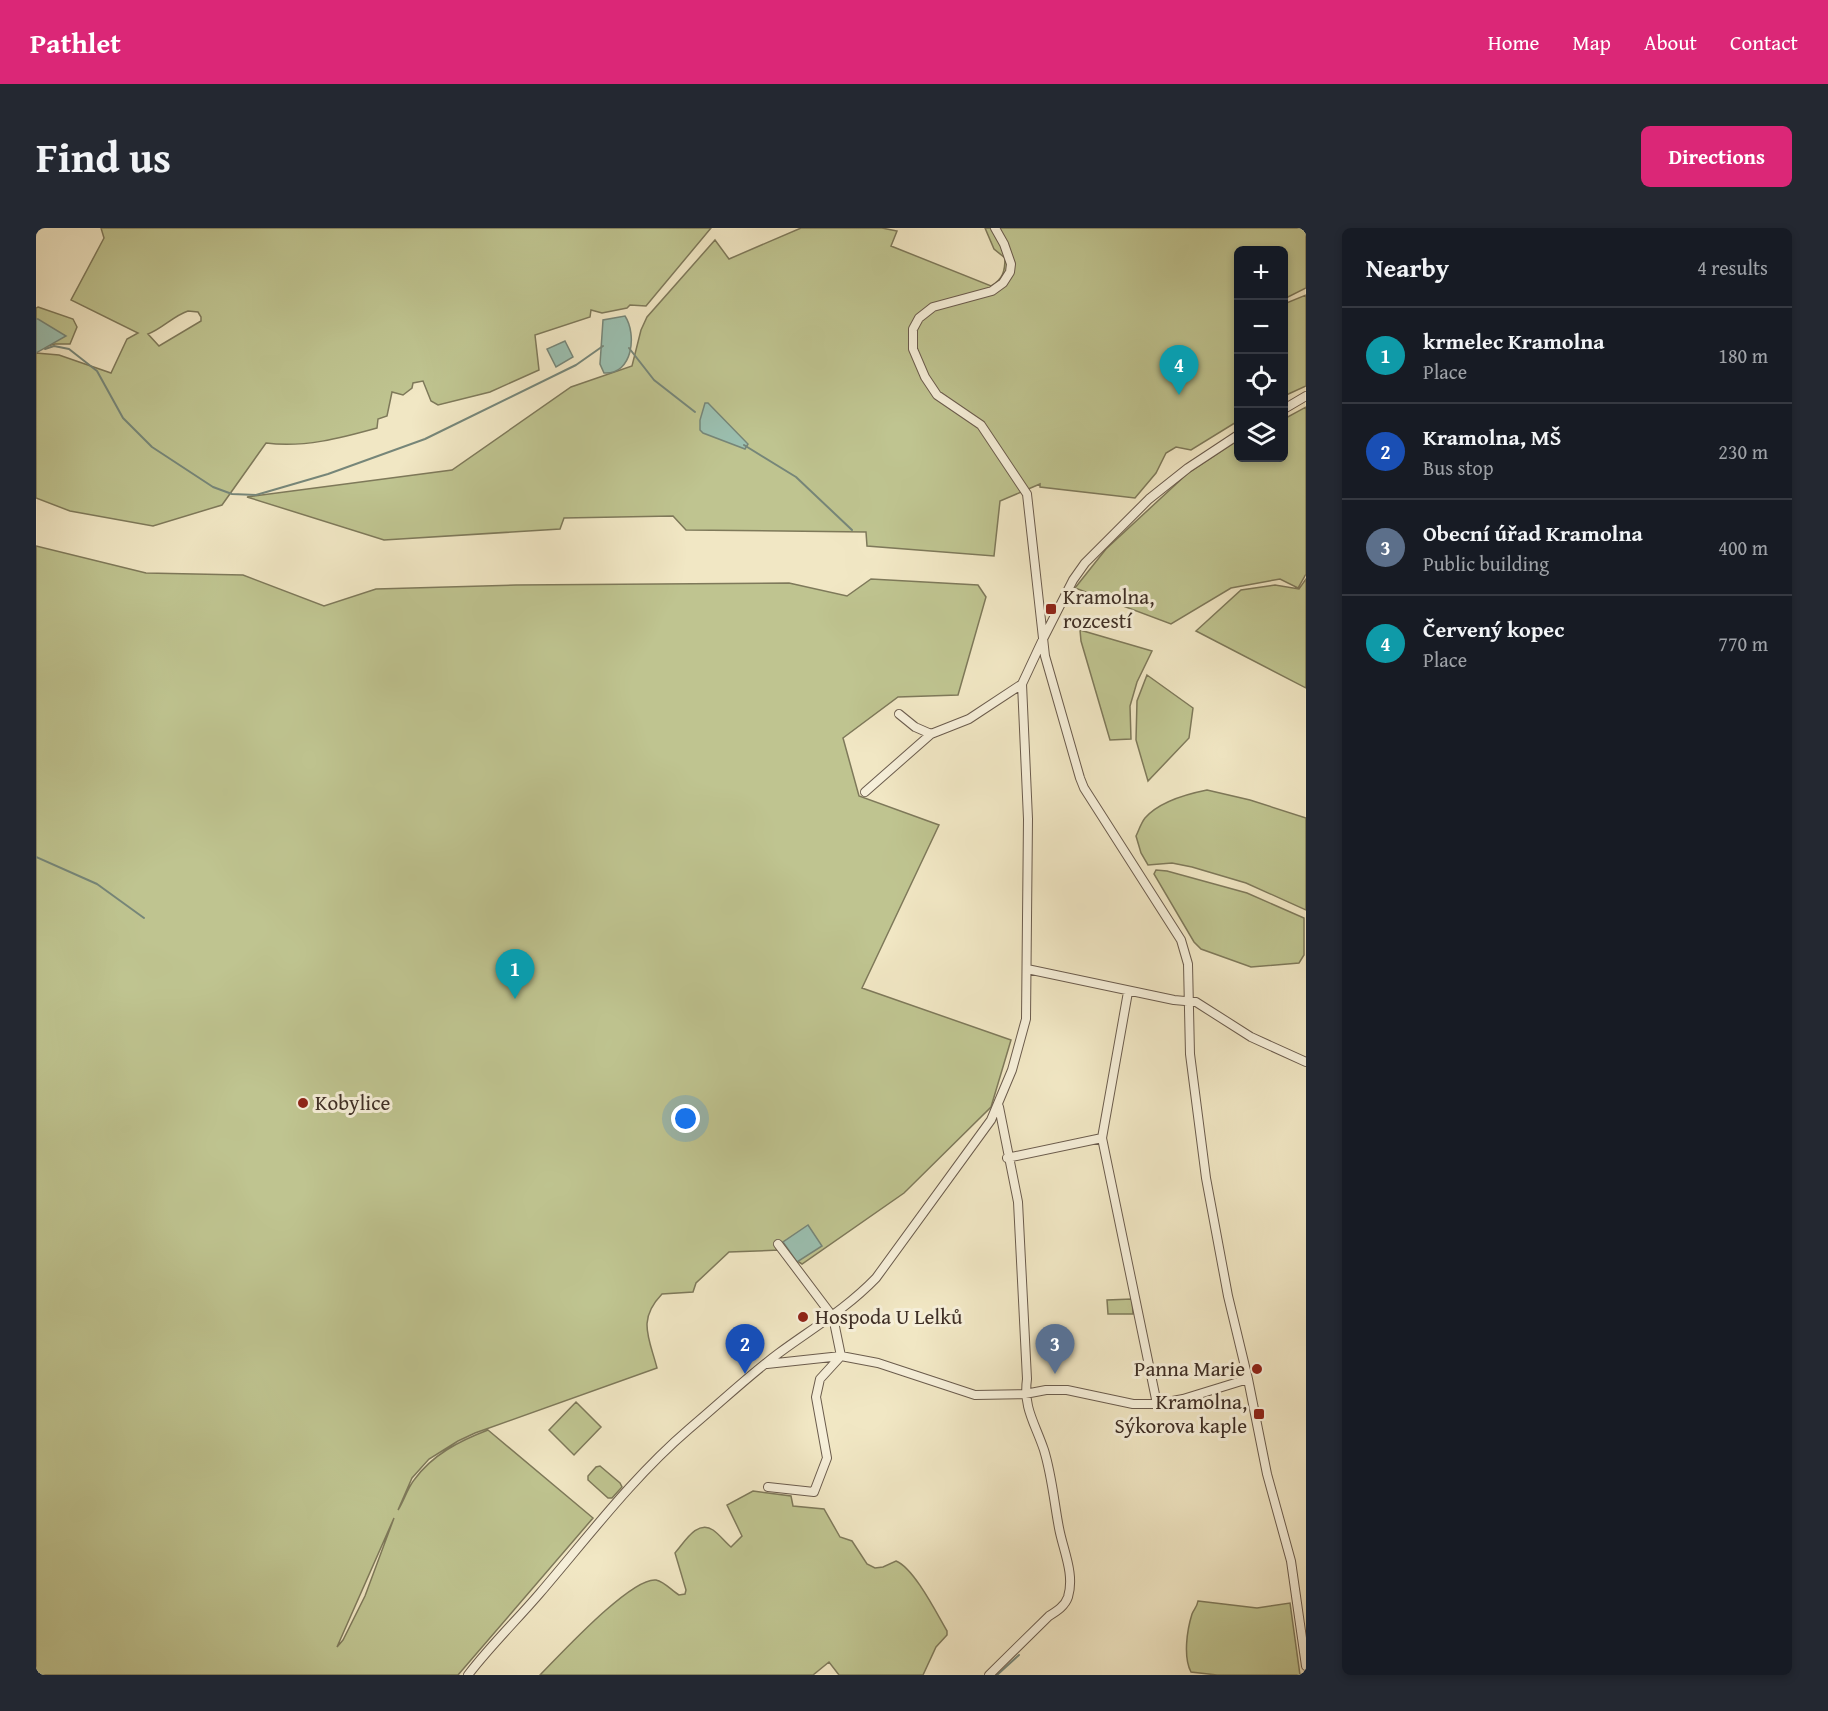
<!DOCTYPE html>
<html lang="en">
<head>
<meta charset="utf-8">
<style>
	:root { --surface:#171b24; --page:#242831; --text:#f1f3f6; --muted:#9ea1a6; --line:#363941; --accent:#db2777 }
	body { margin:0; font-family:"Gentium Book Plus",serif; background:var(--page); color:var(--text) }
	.controls { position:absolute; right:18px; top:18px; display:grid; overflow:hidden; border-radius:9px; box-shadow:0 3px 9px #0003 }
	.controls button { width:54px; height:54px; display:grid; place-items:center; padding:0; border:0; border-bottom:2px solid var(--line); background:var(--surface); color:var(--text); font:30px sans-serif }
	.you { position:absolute; left:650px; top:891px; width:21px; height:21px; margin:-15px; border:4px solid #fff; border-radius:50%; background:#1a73e8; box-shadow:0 0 0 9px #1a73e833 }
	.badge { display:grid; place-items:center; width:39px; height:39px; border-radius:50%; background:var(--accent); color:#fff; font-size:20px; font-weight:700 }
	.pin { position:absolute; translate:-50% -50px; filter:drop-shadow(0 2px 3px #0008) }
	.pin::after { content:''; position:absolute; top:32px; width:21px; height:18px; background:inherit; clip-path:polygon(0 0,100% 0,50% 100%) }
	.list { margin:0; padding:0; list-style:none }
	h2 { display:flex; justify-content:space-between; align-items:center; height:78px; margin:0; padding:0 24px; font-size:26px }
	h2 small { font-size:20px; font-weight:400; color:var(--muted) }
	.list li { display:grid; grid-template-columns:39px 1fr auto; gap:18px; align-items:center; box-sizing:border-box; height:96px; padding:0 24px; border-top:2px solid var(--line) }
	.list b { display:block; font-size:22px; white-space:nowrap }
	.list p { margin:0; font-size:20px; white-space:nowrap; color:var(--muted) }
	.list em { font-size:20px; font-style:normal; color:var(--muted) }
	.icon { flex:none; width:33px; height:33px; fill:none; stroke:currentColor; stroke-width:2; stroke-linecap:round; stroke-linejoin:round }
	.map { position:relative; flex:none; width:1270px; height:1447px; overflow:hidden; border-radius:9px }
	header { display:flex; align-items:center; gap:36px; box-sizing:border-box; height:84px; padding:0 30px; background:var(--accent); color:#fff }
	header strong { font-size:28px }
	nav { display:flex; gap:33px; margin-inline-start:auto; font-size:21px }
	.intro { display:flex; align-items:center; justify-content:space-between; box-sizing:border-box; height:144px; padding:0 36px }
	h1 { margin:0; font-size:42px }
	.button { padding:15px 27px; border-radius:9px; background:var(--accent); color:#fff; font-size:21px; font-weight:700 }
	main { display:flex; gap:36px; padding:0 36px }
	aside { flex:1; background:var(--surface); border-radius:9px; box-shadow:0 3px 9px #0003 }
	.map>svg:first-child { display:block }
	.green { fill:#bfc490; stroke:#7e795a; stroke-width:1.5; fill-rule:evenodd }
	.water { fill:#9bc0b1; stroke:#768679; stroke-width:1.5 }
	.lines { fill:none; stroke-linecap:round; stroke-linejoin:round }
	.stream { stroke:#768679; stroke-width:2 }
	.minor-casing { stroke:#6b5c4d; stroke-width:10 }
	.minor { stroke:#f6efd9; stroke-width:8 }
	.poi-dot { fill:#8f2418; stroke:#f6efd9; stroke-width:2 }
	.labels { text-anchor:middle; stroke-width:6; stroke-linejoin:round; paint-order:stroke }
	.poi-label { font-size:21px; fill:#3e2e25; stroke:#f6efd9; text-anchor:start }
</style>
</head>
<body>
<header>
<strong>Pathlet</strong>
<nav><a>Home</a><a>Map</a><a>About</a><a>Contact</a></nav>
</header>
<div class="intro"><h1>Find us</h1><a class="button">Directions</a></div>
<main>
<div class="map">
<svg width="1270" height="1447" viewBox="0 0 1270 1447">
	<rect width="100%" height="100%" fill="#f1e7c4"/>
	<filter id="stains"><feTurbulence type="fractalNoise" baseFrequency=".00333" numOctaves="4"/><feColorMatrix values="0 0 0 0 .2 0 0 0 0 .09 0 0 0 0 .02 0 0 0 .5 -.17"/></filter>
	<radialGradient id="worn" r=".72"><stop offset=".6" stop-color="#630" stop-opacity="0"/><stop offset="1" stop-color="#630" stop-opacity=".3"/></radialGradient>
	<path class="green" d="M65,0H675L610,78L594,77L591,80L566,85L555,82L554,89L499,107L503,142L454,164L402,177L395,173L387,153L377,155L376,160L367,167L356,164L351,188L342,191L341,200C305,210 268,220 230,215L186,277L117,298L34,283L0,270V125L23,127L75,145L91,111L102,105L35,72L68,10ZM152,83L162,84L165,89V93L123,118L112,106C126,101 137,88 152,83Z
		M765,0H846L861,3L855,18L955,58C967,51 969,43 969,30L958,21L949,0H1270V60L1248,71V22H1202V193L1155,222L1140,219L1130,225L1120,245L1099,270L1004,259V256L964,273L958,328L831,318L830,304L650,302L637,288L528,290L524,301L348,312L211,269L416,242L535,159L596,138L605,102L611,89L679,12L693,31Z
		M1270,67V158L1248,168V76Z
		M2,79L37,91L41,99L34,116H19L0,121V80Z
		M1270,179V346L1262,360L1244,351L1195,360L1135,396L1039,360L1070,321L1152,245L1202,212V230H1248V191Z
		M0,318L110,345L207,347L288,378L340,361L480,357L753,355L811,368L835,351L942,357L950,369L922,467L862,469L807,510L823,568L903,597L826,760L975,812L955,879L868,965L766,1036L744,1022L693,1024L660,1055L657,1064L626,1066C601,1092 613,1109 621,1140L439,1205L422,1213L393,1231L376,1250L362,1282C368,1273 371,1261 378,1252C396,1227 423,1213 452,1202L557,1290L422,1447H0ZM358,1290L329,1368L307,1412L301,1419Z
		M1270,351V460L1160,403L1205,362L1239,357L1263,361Z
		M1044,402L1116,423L1101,454L1094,478L1095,511L1074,512L1045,413Z
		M1111,447L1157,480L1153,510L1112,553L1100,512L1101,473Z
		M1171,562L1214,572L1270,590V682L1210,655L1156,639L1136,635L1112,637L1105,625L1100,608C1103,602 1105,595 1109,590C1123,574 1151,566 1171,562Z
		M1120,642L1131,643L1211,665L1268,690V727L1263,735L1215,739L1165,721L1158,714L1118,646Z
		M1096,1071L1097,1086H1072L1071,1072Z
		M540,1174L565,1199L538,1227L513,1202Z
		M564,1238L584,1255L586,1259L576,1270H572L552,1252V1248L560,1239Z
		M717,1263L755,1268L757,1278L788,1281L804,1309L816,1313L831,1336L839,1340L847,1339L860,1333C878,1340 901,1386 911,1403V1407L900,1419L887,1447H803L793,1434L777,1447H504C523,1428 595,1349 620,1352C629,1354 636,1363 643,1367L649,1366L650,1362L639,1325C648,1315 661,1291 677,1302C683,1306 689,1314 695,1319L706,1308L691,1277Z
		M1162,1373L1221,1380L1254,1375L1264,1447H1181L1155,1444C1147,1429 1151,1402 1156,1386C1158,1381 1161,1379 1162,1373Z"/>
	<path class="water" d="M589,88C601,106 597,147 568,145L564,136L567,92Z
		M0,91H2L30,108L0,125Z
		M529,113L537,129L520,139L511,121Z
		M669,175H672L712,216L709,221L667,205L664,202V192Z
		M772,997L786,1018L761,1034L747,1014Z"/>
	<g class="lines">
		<path class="stream" d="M593,120L618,152L659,184
			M9,121L18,118L33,121L61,143L87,190L116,219L177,259L196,266L220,267L292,246L389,211L540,137L567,118
			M708,217L760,249L816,302
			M0,629L61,656L108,690
			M961,1447L983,1427"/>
		<g class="minor-casing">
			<path id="minor" d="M959,0L968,16L975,36L974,44L967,55L956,63L897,79L883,90L877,101V121L889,149L901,167L945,197L991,266L1009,428L1044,550L1048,560L1145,712L1152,736L1154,826L1170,950L1192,1068L1212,1151L1231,1246L1255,1333L1270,1438
				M1248,181L1270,168
				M863,486L879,499L895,506
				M829,564L895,506L933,491L986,456
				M991,741L1138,772L1160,774L1215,809L1270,834
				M1092,764L1066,910L1121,1176
				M971,930L1066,910
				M731,1136L805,1128L842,1135L939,1167L989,1166L1010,1162H1031L1097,1176H1121L1147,1171L1212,1151
				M732,1259L778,1264L791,1230L780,1169L784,1151L805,1128L797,1089L742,1016
				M432,1447C454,1418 480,1393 504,1365C552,1309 597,1249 653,1201C683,1176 712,1148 743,1125C777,1100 810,1081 840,1050L955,892L976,842L990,791L992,591L986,456L1007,411L1037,352L1049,335L1113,271L1152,240L1202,207
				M953,1447L1013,1388C1021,1383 1029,1378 1032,1369C1039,1346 1027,1322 1023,1300C1018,1274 1016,1248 1008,1222C999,1195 987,1180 991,1151L982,974L963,879"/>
		</g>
		<use href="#minor" class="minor"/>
	</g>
	<g class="poi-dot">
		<rect x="1009" y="375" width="12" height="12" rx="3"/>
		<circle cx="267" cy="875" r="6"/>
		<circle cx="767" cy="1089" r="6"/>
		<circle cx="1221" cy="1141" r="6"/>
		<rect x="1217" y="1180" width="12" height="12" rx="3"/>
	</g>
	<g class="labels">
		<g class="poi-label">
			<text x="1027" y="376">Kramolna,<tspan x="1027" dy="24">rozcestí</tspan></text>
			<text x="279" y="882">Kobylice</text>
			<text x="779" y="1096">Hospoda U Lelků</text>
			<text x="1209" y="1148" text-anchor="end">Panna Marie</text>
			<text x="1211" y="1181" text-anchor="end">Kramolna,<tspan x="1211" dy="24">Sýkorova kaple</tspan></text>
		</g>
	</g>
	<rect width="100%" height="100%" filter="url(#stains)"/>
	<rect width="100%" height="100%" fill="url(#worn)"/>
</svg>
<div class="controls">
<button>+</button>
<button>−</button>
<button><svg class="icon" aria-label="locate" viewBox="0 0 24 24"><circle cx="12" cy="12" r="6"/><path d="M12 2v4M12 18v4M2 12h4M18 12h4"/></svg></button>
<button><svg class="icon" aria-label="layers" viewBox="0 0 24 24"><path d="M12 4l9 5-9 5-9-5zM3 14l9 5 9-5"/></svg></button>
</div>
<div class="you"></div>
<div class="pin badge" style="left:479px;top:771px;background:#0f9aa8">1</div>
<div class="pin badge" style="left:709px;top:1146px;background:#1a4fb4">2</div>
<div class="pin badge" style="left:1019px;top:1146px;background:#5c6f8a">3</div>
<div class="pin badge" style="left:1143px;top:167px;background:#0f9aa8">4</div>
</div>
<aside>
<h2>Nearby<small>4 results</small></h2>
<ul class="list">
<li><span class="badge" style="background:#0f9aa8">1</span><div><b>krmelec Kramolna</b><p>Place</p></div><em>180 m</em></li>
<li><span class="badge" style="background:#1a4fb4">2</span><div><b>Kramolna, MŠ</b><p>Bus stop</p></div><em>230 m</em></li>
<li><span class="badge" style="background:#5c6f8a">3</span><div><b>Obecní úřad Kramolna</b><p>Public building</p></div><em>400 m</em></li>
<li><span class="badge" style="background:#0f9aa8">4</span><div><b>Červený kopec</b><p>Place</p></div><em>770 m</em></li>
</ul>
</aside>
</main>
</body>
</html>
